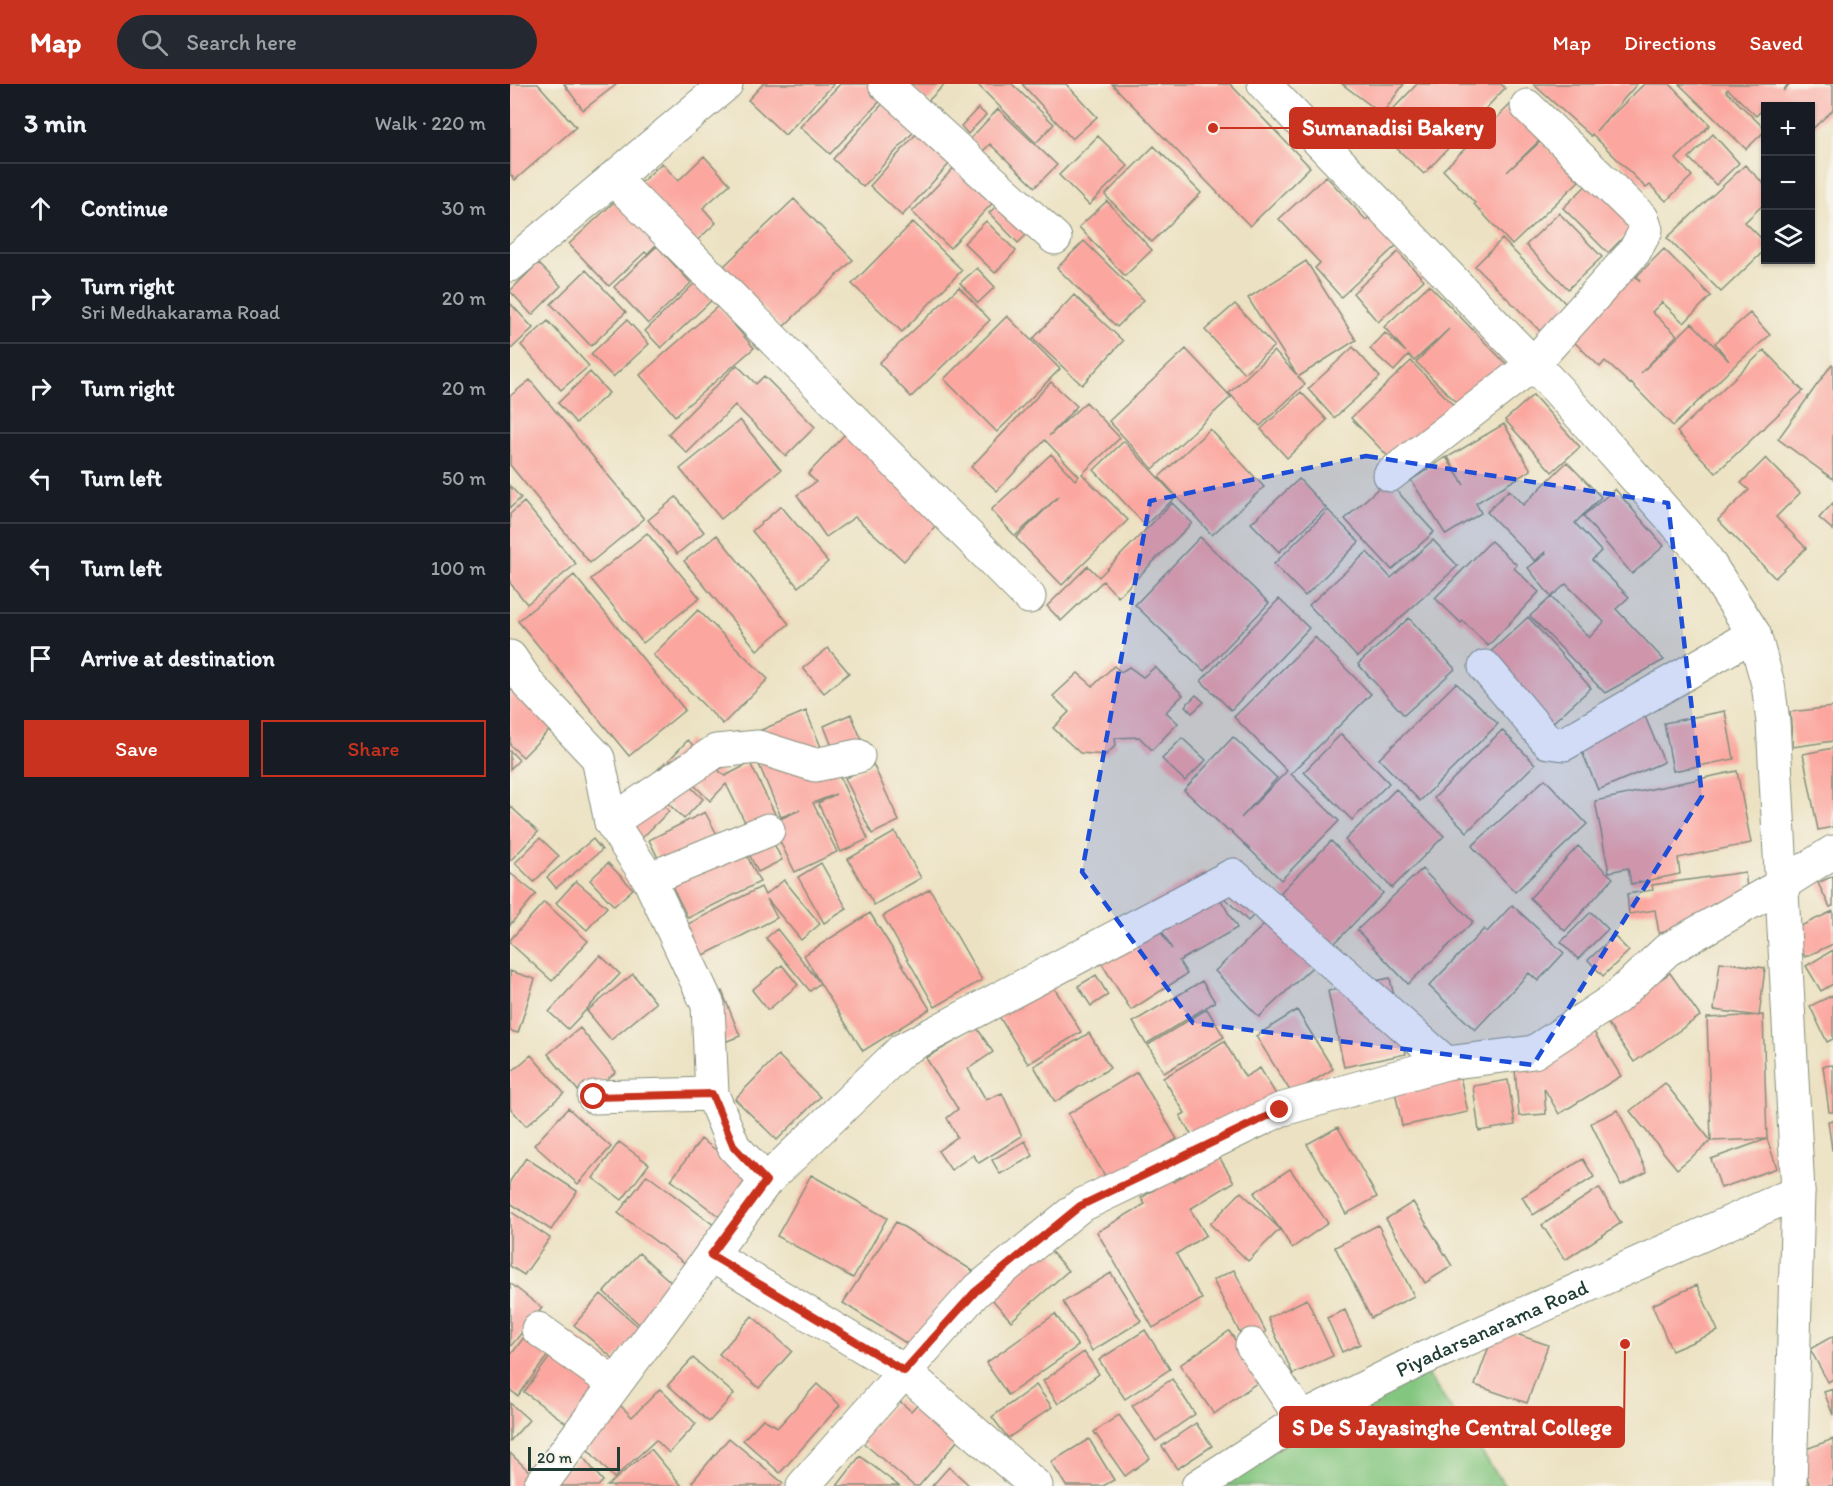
<!DOCTYPE html>
<html lang="en">
<head>
<meta charset="utf-8">
<style>
	:root { --surface:#171b24; --page:#242831; --text:#f1f3f6; --muted:#9ea1a6; --line:#363941; --accent:#c8321e }
	body { margin:0; font-family:Itim,sans-serif; background:var(--page); color:var(--text) }
	.controls { position:absolute; right:18px; top:18px; display:grid; overflow:hidden; border-radius:0px; box-shadow:0 2px 4px #0004 }
	.controls button { width:54px; height:54px; display:grid; place-items:center; padding:0; border:0; border-bottom:2px solid var(--line); background:var(--surface); color:var(--text); font:30px sans-serif }
	.scale { position:absolute; left:18px; bottom:15px; width:92px; box-sizing:border-box; padding-left:6px; border:3px solid #1f3d34; border-top:0; font-size:16px; line-height:21px; white-space:nowrap; color:#1f3d34; -webkit-text-stroke:4px #f7f3e8; paint-order:stroke }
	.stop { position:absolute; width:18px; height:18px; margin:-14px; border:4px solid #c8321e; border-radius:50%; background:#fff }
	.stop.end { background:#c8321e; border-color:#fff; box-shadow:0 2px 6px #0008 }
	.list { margin:0; padding:0; list-style:none }
	h2 { display:flex; justify-content:space-between; align-items:center; height:78px; margin:0; padding:0 24px; font-size:26px }
	h2 small { font-size:20px; font-weight:400; color:var(--muted) }
	.list li { display:grid; grid-template-columns:39px 1fr auto; gap:18px; align-items:center; box-sizing:border-box; height:90px; padding:0 24px; border-top:2px solid var(--line) }
	.list b { display:block; font-size:22px; white-space:nowrap }
	.list p { margin:0; font-size:20px; white-space:nowrap; color:var(--muted) }
	.list em { font-size:20px; font-style:normal; color:var(--muted) }
	.actions { display:flex; gap:12px; padding:18px 24px }
	.actions a { flex:1; padding:14px 0; border:2px solid var(--accent); border-radius:0px; text-align:center; font-size:21px; color:var(--accent) }
	.actions .main { background:var(--accent); color:#fff }
	.icon { flex:none; width:33px; height:33px; fill:none; stroke:currentColor; stroke-width:2; stroke-linecap:round; stroke-linejoin:round }
	.map { position:relative; flex:none; width:1323px; height:1402px; overflow:hidden }
	header { display:flex; align-items:center; gap:36px; box-sizing:border-box; height:84px; padding:0 30px; background:var(--accent); color:#fff }
	header strong { font-size:28px }
	nav { display:flex; gap:33px; margin-inline-start:auto; font-size:21px }
	.search { width:420px; height:54px; background:var(--page); display:flex; align-items:center; gap:15px; box-sizing:border-box; padding:0 21px; border-radius:33px; color:var(--muted); font-size:22px }
	main { display:flex }
	aside { flex:1; background:var(--surface) }
	.map>svg:first-child { display:block }
	.green { fill:#83c67f; stroke:#51825a; stroke-width:1.5 }
	.building { fill:#fba7a0 }
	.lines { fill:none; stroke-linecap:round; stroke-linejoin:round }
	.minor-casing { stroke:#86907c; stroke-width:35 }
	.major-casing { stroke:#86907c; stroke-width:35 }
	.minor { stroke:#fff; stroke-width:33 }
	.major { stroke:#fff; stroke-width:33 }
	.route { stroke:#c8321e; stroke-width:8 }
	.marked { fill:#1d4ed8; fill-opacity:0.2; stroke:#1d4ed8; stroke-width:4.5; stroke-dasharray:12 8; stroke-linejoin:round }
	.labels { text-anchor:middle; stroke-width:4.5; stroke-linejoin:round; paint-order:stroke }
	.street-label { font-size:21px; fill:#1f3d34; stroke:#f7f3e8 }
	.leader { fill:none; stroke:#c8321e; stroke-width:2 }
	.callout-dot { fill:#c8321e; stroke:#f7f3e8; stroke-width:2 }
	.callout { fill:#c8321e; stroke:#c8321e; stroke-width:2 }
	.callout-label { font-size:22px; text-anchor:middle; font-weight:bold; fill:#fff }
</style>
</head>
<body>
<header>
<strong>Map</strong>
<div class="search"><svg class="icon" aria-label="search" viewBox="0 0 24 24"><circle cx="10" cy="10" r="6"/><path d="M15 15l6 6"/></svg>Search here</div>
<nav><a>Map</a><a>Directions</a><a>Saved</a></nav>
</header>
<main>
<aside>
<h2>3 min<small>Walk · 220 m</small></h2>
<ul class="list">
<li><svg class="icon" aria-label="ahead" viewBox="0 0 24 24"><path d="M12 20V5M6 11l6-6 6 6"/></svg><div><b>Continue</b></div><em>30 m</em></li>
<li><svg class="icon" aria-label="right" viewBox="0 0 24 24"><path d="M7 20v-9h11M14 6l5 5-5 5"/></svg><div><b>Turn right</b><p>Sri Medhakarama Road</p></div><em>20 m</em></li>
<li><svg class="icon" aria-label="right" viewBox="0 0 24 24"><path d="M7 20v-9h11M14 6l5 5-5 5"/></svg><div><b>Turn right</b></div><em>20 m</em></li>
<li><svg class="icon" aria-label="left" viewBox="0 0 24 24"><path d="M17 20v-9H6M10 6l-5 5 5 5"/></svg><div><b>Turn left</b></div><em>50 m</em></li>
<li><svg class="icon" aria-label="left" viewBox="0 0 24 24"><path d="M17 20v-9H6M10 6l-5 5 5 5"/></svg><div><b>Turn left</b></div><em>100 m</em></li>
<li><svg class="icon" aria-label="arrive" viewBox="0 0 24 24"><path d="M6 21V4h12l-3 4 3 4H6"/></svg><div><b>Arrive at destination</b></div></li>
</ul>
<div class="actions"><a class="main">Save</a><a>Share</a></div>
</aside>
<div class="map">
<svg width="1323" height="1402" viewBox="0 0 1323 1402">
	<rect width="100%" height="100%" fill="#f7f3e8"/>
	<filter id="ink" filterUnits="userSpaceOnUse"><feTurbulence type="fractalNoise" baseFrequency=".0167" numOctaves="2"/><feDisplacementMap in="SourceGraphic" scale="12" xChannelSelector="R" yChannelSelector="G"/><feConvolveMatrix kernelMatrix="1 2 1 2 8 2 1 2 1" color-interpolation-filters="sRGB"/></filter>
	<filter id="wash" filterUnits="userSpaceOnUse"><feTurbulence type="fractalNoise" baseFrequency=".008" numOctaves="4" result="noise"/><feDisplacementMap in="SourceGraphic" scale="24" xChannelSelector="R" yChannelSelector="G"/><feGaussianBlur stdDeviation="1.35" result="paint"/><feColorMatrix in="noise" values="0 0 0 0 0 0 0 0 0 0 0 0 0 0 0 0 0 1.4 0 .05"/><feComposite in="paint" operator="in"/></filter>
	<g filter="url(#wash)">
		<rect width="100%" height="100%" fill="#ece2c3"/>
		<path class="green" d="M908,1277L995,1402H707Z"/>
		<g id="blocks">
			<path class="building" d="M0,0H28L66,43L5,96L0,90Z
				M54,0H107L73,26Z
				M253,0H324L275,51L238,16Z
				M330,0H358L373,14L320,70L290,43Z
				M399,0H435L417,18Z
				M467,0H502L544,40L526,59Z
				M512,0H556L587,33L562,55Z
				M602,0H720L800,83L740,142Z
				M832,0H894L872,30Z
				M907,0H991L995,4L914,90L865,44Z
				M1023,0H1127L1086,47L1134,0H1160L1200,41L1166,75L1182,92L1156,117L1140,101L1136,104L1082,50L1081,52Z
				M1169,0H1278L1273,7L1280,0H1323V26L1300,47V22H1256L1246,32L1218,5L1216,7L1256,46L1236,65Z
				M377,15L408,43L353,103L323,75Z
				M1002,19L1034,52L997,88L1031,57L1069,97L1002,161L964,120L965,119L933,86Z
				M468,24L476,31L458,50L451,42Z
				M488,25L547,81L525,103L480,60L473,67L460,55Z
				M407,49L440,79L392,132L360,102Z
				M1203,50L1229,79L1206,101L1179,74Z
				M588,52L618,82L579,121L549,91Z
				M644,62L691,109L642,158L595,111Z
				M194,72L220,100L193,124L206,139L180,163L126,103L152,79L168,97Z
				M454,73L492,109L440,164L402,128Z
				M1235,81L1256,102V118L1235,138L1256,159V165L1211,208L1157,154Z
				M1088,90L1132,134L1098,169L1053,124Z
				M816,92L856,136L861,131L888,160L831,213L805,184L810,179L769,135Z
				M505,104L534,134L508,159L479,129Z
				M116,107L158,149L137,170L135,168L99,202L59,160Z
				M284,115L343,176L272,244L214,182Z
				M597,117L642,166L615,192L569,143Z
				M1049,129L1092,173L1058,205L1016,161Z
				M476,137L506,167L485,189L454,159Z
				M403,138L452,186L392,248L342,200Z
				M992,155L1063,227L1036,253L965,182Z
				M574,157L634,216L607,243L547,184Z
				M147,162L181,199L138,240L104,203Z
				M1154,165L1201,212L1174,239L1152,218L1142,228L1167,251L1131,289L1182,239L1219,277L1205,259L1240,229L1260,251L1224,282L1163,342L1121,299L1120,300L1095,277L1090,283L1060,254L1122,189L1130,197L1127,192Z
				M888,168L914,196L868,238L843,209Z
				M796,177L846,256L788,293L795,300L750,342L719,309L764,267L787,291L738,214Z
				M28,179L51,202L22,231L0,207Z
				M467,184L485,203L468,219L450,199Z
				M76,186L116,228L81,262L41,220Z
				M188,196L204,214L151,264L135,247Z
				M919,201L1003,287L959,331L906,278L939,245L904,277L899,271L884,287L860,265L875,249L896,268L874,243Z
				M449,203L480,236L401,313L369,279Z
				M564,211L613,257L572,301L523,255Z
				M0,219L23,244L0,266Z
				M725,220L764,262L734,289L695,246Z
				M208,222L244,264L165,332L130,291Z
				M497,232L550,285L487,348L434,295Z
				M117,236L139,260L103,293L81,270Z
				M38,237L79,282L51,306L11,261Z
				M843,263L870,293L824,334L798,305Z
				M676,265L721,313L643,385L599,337Z
				M1254,266L1293,307L1206,389L1167,348Z
				M901,277L952,330L892,387L841,334Z
				M1322,280L1323,281V395L1268,355Z
				M227,281L246,300L254,292L305,343L276,372L225,321L177,369L158,350Z
				M80,288L99,309L66,339L48,319Z
				M20,296L134,435L80,479L0,381V312Z
				M541,298L567,322L539,352L576,318L610,354L572,390L618,436L552,501L506,454L549,412L505,452L481,426L541,370L565,396L569,392L535,356L487,407L461,383Z
				M791,308L817,336L777,374L751,345Z
				M1023,311L1070,363L1042,388L995,336Z
				M230,336L271,386L211,435L170,385Z
				M994,340L1021,386L966,419L971,429L936,451L901,396L936,373L954,401L938,373Z
				M700,345L754,403L702,451L649,393Z
				M335,350L431,437L394,477L345,433L316,453L287,411L306,398L298,390Z
				M614,357L666,413L635,441L584,386Z
				M1256,374L1290,409L1266,433L1296,464L1265,494L1208,436L1239,406L1231,399Z
				M1057,378L1091,413L1065,439L1091,467L1082,476L1119,513L1106,525L1154,576L1095,609L1020,532L1041,513L1079,554L1094,538L1056,500L1041,513L1018,484L1036,470L1035,468L1025,477L977,428L999,406L1013,421Z
				M789,395L816,424L769,468L741,439Z
				M877,396L924,448L882,486L835,435Z
				M0,402L11,414L0,424Z
				M1105,405L1154,462L1122,490L1073,432Z
				M166,413L194,448L167,470L138,436Z
				M14,418L66,480L17,520L0,499V430Z
				M662,419L682,439L608,513L593,497L551,537L537,522L578,482L589,493Z
				M1323,419V446L1309,434Z
				M271,422L318,478L288,503L242,447Z
				M818,426L849,458L795,512L764,480Z
				M137,449L190,514L133,559L81,495Z
				M207,451L279,540L247,566L174,477Z
				M690,453L759,519L694,587L625,521Z
				M923,456L948,482L847,573L799,521L857,468L881,494Z
				M981,457L1007,481L1004,484L1029,508L978,562L953,537L951,539L925,514Z
				M64,491L175,626L119,672L8,537Z
				M769,515L799,544L721,626L691,597Z
				M188,526L258,595L213,640L143,571Z
				M1018,533L1081,604L1040,641L976,572Z
				M899,534L945,585L894,631L848,580Z
				M805,553L861,610L781,690L829,737L771,796L720,746L718,747L674,706L723,653L767,694L731,734L777,687L724,633Z
				M318,564L339,589L314,609L293,584Z
				M604,582L611,588L619,583L633,593L645,583L673,611L656,628L668,639L642,666L629,653L605,654L606,661L596,671L570,669L543,644L559,628L543,612L568,589L583,602Z
				M946,599L988,640L910,717L869,675Z
				M3,602L43,642L13,673L0,661V605Z
				M686,611L694,618L682,629L675,622Z
				M1323,623V657L1283,663L1280,628Z
				M296,627L321,687L326,685L358,755L331,768L308,719L326,710L303,719L327,768L285,788L261,739L290,726L271,733L237,652Z
				M1215,627L1224,675L1163,687L1154,639Z
				M341,630L360,676L332,688L314,642Z
				M1134,630L1154,678L1088,706L1068,658Z
				M992,646L1025,680L957,748L924,714Z
				M227,648L237,671L208,686L215,692L240,679L266,732L239,746L216,700L200,717L159,676L178,656L208,686L197,663Z
				M831,650L879,699L842,736L794,688Z
				M672,654L696,676L675,697L652,675Z
				M1323,664V743L1308,746L1293,670Z
				M0,667L9,676L0,685Z
				M155,678L193,715L174,735L136,698Z
				M363,680L389,737L362,750L335,694Z
				M1227,687L1241,759L1168,774L1170,790L1121,800L1118,784L1099,788L1085,717Z
				M1035,695L1077,740L1005,808L962,762Z
				M886,705L934,752L882,804L835,756Z
				M139,706L159,727L130,756L110,736Z
				M0,722L28,748L0,777Z
				M195,728L211,758L154,786L139,756Z
				M385,748L411,794L364,821L338,775Z
				M260,752L272,776L248,788L236,764Z
				M30,754L49,772L24,798L5,779Z
				M83,755L92,766L46,804L37,793Z
				M821,757L873,809L823,861L770,809Z
				M231,760L250,798L178,834L159,796Z
				M1068,762L1103,794L1055,847L1020,814Z
				M722,775L761,814L738,837L704,804L727,844L669,877L677,890L621,926L585,869L641,833L662,865L637,820L694,787L700,797Z
				M98,779L123,805L104,822L80,796Z
				M311,779L337,825L314,839L288,793Z
				M912,785L963,838L898,900L847,846Z
				M1235,788L1241,836L1149,849L1145,826L1119,830L1117,810L1143,806L1142,801Z
				M0,789L26,810L0,841Z
				M1323,792V822L1320,823L1308,799Z
				M274,796L310,840L291,856L257,815L267,834L182,877L166,846L251,803L255,811Z
				M66,797L97,823L77,846L46,819Z
				M420,805L472,896L425,923L373,832Z
				M34,818L78,857L42,897L0,859V856Z
				M1002,821L1054,869L1028,897L1019,889L965,946L919,902L974,845L977,848Z
				M772,824L816,870L749,933L705,887Z
				M1323,827V860L1295,873L1282,846Z
				M1081,828L1098,845L1068,875L1051,858Z
				M360,829L420,925L353,967L310,899L300,907L256,854L267,845L310,899L294,871Z
				M1104,852L1119,867L1093,892L1078,876Z
				M1323,866V900L1311,907L1296,882Z
				M90,871L110,890L58,945L39,928Z
				M1210,878L1255,884L1249,932L1204,926Z
				M272,881L288,901L258,926L242,906Z
				M0,887L25,895L8,949L0,947Z
				M1160,889L1190,932L1124,978L1094,934Z
				M123,890L146,919L101,956L77,927Z
				M586,891L598,911L581,922L568,902Z
				M537,892L571,948L518,980L484,924Z
				M880,894L896,970L834,983L818,907Z
				M692,897L705,918L636,960L623,938Z
				M212,907L230,952L212,959L194,915Z
				M1323,911V955L1317,958L1300,922Z
				M697,925L714,953L654,989L638,961Z
				M787,926L823,985L782,1010L746,952Z
				M1253,931L1257,1055L1201,1057L1197,934Z
				M70,944L106,988L74,1014L38,970Z
				M467,944L483,968L458,985L476,1016L492,1009L512,1052L469,1079L463,1071L441,1086L428,1067L447,1053L437,1034L448,1025L416,974Z
				M1082,945L1111,992L1049,1030L1034,1004L1036,1030L1009,1032L1005,986Z
				M579,949L600,984L545,1018L524,982Z
				M714,957L735,993L750,984L767,1012L687,1060L670,1032L675,1029L653,994Z
				M21,971L54,1009L16,1042L0,1024V989Z
				M268,971L310,1013L267,1056L225,1015Z
				M1323,981V1028H1319L1313,982Z
				M627,988L667,1055L598,1097L558,1030Z
				M949,988L958,1028L892,1042L884,1002Z
				M998,996L1005,1041L969,1047L963,1002Z
				M1155,999L1201,1057L1167,1085L1120,1027Z
				M58,1024L101,1063L68,1100L24,1061Z
				M1108,1026L1137,1088L1111,1101L1081,1039Z
				M1323,1036V1066H1322L1318,1037Z
				M828,1043L867,1113L836,1130L797,1060Z
				M191,1055L241,1092L210,1133L161,1096Z
				M1257,1055L1267,1084L1211,1104L1201,1075Z
				M515,1057L523,1072L490,1090L482,1076Z
				M109,1058L139,1080L112,1116L83,1094Z
				M708,1071L724,1098L680,1125L696,1151L666,1170L692,1215L643,1244L587,1148L635,1120L631,1114L661,1095L663,1098Z
				M16,1074L67,1107L41,1146L0,1119V1097Z
				M1073,1075L1084,1093L1023,1131L1012,1113Z
				M780,1085L818,1139L782,1164L770,1145L738,1177L700,1140L731,1108L770,1145L744,1109Z
				M137,1091L209,1145L180,1183L108,1129Z
				M301,1091L377,1134L343,1194L267,1152Z
				M1089,1104L1111,1139L1055,1176L1032,1141Z
				M903,1118L942,1182L915,1199L876,1135Z
				M0,1127L40,1154L14,1191L0,1182Z
				M386,1138L463,1187L410,1268L333,1219Z
				M868,1141L904,1212L861,1234L825,1163Z
				M531,1156L558,1187L501,1237L474,1206Z
				M129,1169L165,1202L130,1241L94,1208Z
				M724,1186L756,1248L735,1259L703,1196Z
				M601,1189L631,1237L582,1267L553,1218Z
				M0,1199L32,1224L0,1263Z
				M1187,1201L1208,1247L1162,1267L1142,1221Z
				M91,1210L131,1245L105,1276L64,1241Z
				M797,1215L823,1272L783,1290L758,1234Z
				M835,1226L850,1260L832,1268L817,1234Z
				M545,1230L568,1262L498,1311L476,1279Z
				M242,1232L282,1267L249,1304L209,1270Z
				M29,1233L53,1251L8,1312L0,1306V1272Z
				M986,1243L1038,1261L1017,1319L965,1301Z
				M635,1246L660,1285L615,1315L589,1276Z
				M59,1247L108,1283L63,1344L14,1308Z
				M719,1247L752,1295L704,1330L670,1281Z
				M1323,1252V1295L1318,1298L1300,1265Z
				M574,1268L589,1290L548,1320L533,1297Z
				M183,1274L224,1310L199,1338L158,1301Z
				M662,1295L685,1330L646,1357L622,1322Z
				M307,1300L330,1321L270,1389L233,1356L253,1335L268,1343Z
				M526,1301L542,1323L498,1354L482,1333Z
				M150,1305L186,1340L159,1369L146,1356L104,1394L71,1358L108,1319L122,1333Z
				M1323,1305V1331L1314,1308Z
				M413,1314L454,1349L409,1402H404L351,1357L387,1315L401,1327Z
				M0,1319L19,1336L0,1357Z
				M609,1331L640,1374L615,1392L584,1348Z
				M686,1339L702,1362L667,1385L652,1362Z
				M219,1354L273,1399L270,1402H187L182,1398Z
				M579,1355L604,1396L593,1402H556L541,1378Z
				M1323,1355V1402H1300L1288,1368Z
				M141,1365L172,1402H97Z
				M0,1369L27,1395L20,1402H0Z
				M72,1372L93,1397L88,1402H36Z
				M350,1372L389,1402H327Z
				M439,1383L460,1402H422Z"/>
		</g>
	</g>
	<g filter="url(#ink)">
		<use href="#blocks" fill-opacity="0" stroke="#86907c" stroke-width="1.5"/>
		<g class="lines">
			<g class="minor-casing">
				<g id="minor">
					<path d="M375,0L545,154"/>
					<path d="M103,94L519,513"/>
					<path d="M880,391L1022,281L1124,168L1136,146L1132,134L1017,22"/>
					<path d="M0,573L20,602L88,674L101,738L139,795L198,921L202,1010L224,1063L256,1097"/>
					<path d="M975,583L1038,658L1054,660L1244,550"/>
					<path d="M101,738L206,667L248,663L305,681L348,672"/>
					<path d="M139,795L258,746"/>
					<path d="M84,1013L202,1010"/>
					<path d="M201,1171L394,1287L526,1402"/>
					<path d="M28,1245L105,1300"/>
					<path d="M742,1261L792,1335"/>
					<path d="M30,1402L256,1097L392,966L723,791L936,979L1024,968L1106,914L1157,866L1271,801L1323,768"/>
					<path d="M293,1402L465,1208L570,1122L770,1026L936,979"/>
					<path id="s1" d="M688,1402L792,1335L908,1277L1288,1108"/>
				</g>
			</g>
			<g class="major-casing">
				<path id="major" d="M754,0L1047,305L1193,470L1244,550L1258,600L1263,638L1288,1108L1280,1402
					M0,181L216,0"/>
			</g>
			<use href="#minor" class="minor"/>
			<use href="#major" class="major"/>
		</g>
	</g>
	<g class="lines" filter="url(#ink)">
		<path class="route" d="M84,1013L202,1010L224,1063L256,1097L201,1171L394,1287L465,1208L570,1122L770,1026"/>
	</g>
	<path class="marked" d="M856,372L1158,419L1192,712L1023,981L683,939L572,788L640,417Z"/>
	<g class="labels">
		<g class="street-label">
			<text dy="7" stroke="none"><textPath href="#s1" startOffset="334">Piyadarsanarama Road</textPath></text>
		</g>
	</g>
	<path class="leader" d="M703 44L780 44M1115 1260L1114 1343"/>
	<g class="callout-dot">
		<circle cx="703" cy="44" r="6"/>
		<circle cx="1115" cy="1260" r="6"/>
	</g>
	<g class="callout">
		<rect x="780" y="24" width="205" height="40" rx="6"/>
		<rect x="770" y="1323" width="344" height="40" rx="6"/>
	</g>
	<g class="callout-label">
		<text x="883" y="51">Sumanadisi Bakery</text>
		<text x="942" y="1351">S De S Jayasinghe Central College</text>
	</g>
</svg>
<div class="controls">
<button>+</button>
<button>−</button>
<button><svg class="icon" aria-label="layers" viewBox="0 0 24 24"><path d="M12 4l9 5-9 5-9-5zM3 14l9 5 9-5"/></svg></button>
</div>
<div class="scale">20 m</div>
<div class="stop" style="left:84px;top:1013px"></div>
<div class="stop end" style="left:770px;top:1026px"></div>
</div>
</main>
</body>
</html>
